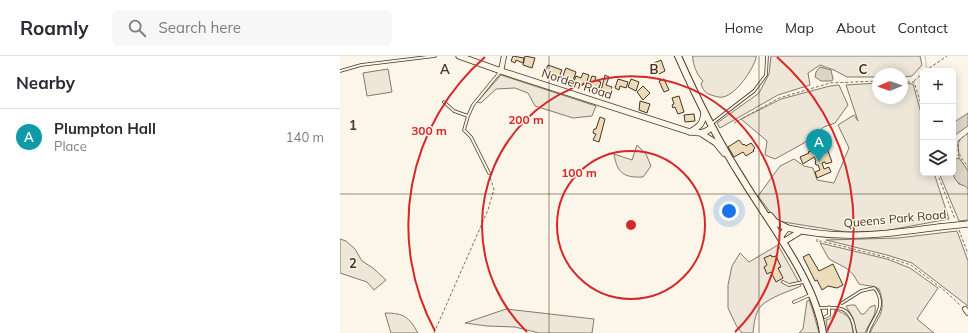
<!DOCTYPE html>
<html lang="en">
<head>
<meta charset="utf-8">
<style>
	:root { --surface:#fff; --page:#f7f7f7; --text:#2b2b33; --muted:#7c7c81; --line:#e1e1e2; --accent:#c62828 }
	body { margin:0; font-family:Mulish,sans-serif; background:var(--page); color:var(--text) }
	.controls { position:absolute; right:12px; top:12px; display:grid; overflow:hidden; border-radius:6px; box-shadow:0 2px 10px #0003 }
	.controls button { width:36px; height:36px; display:grid; place-items:center; padding:0; border:0; border-bottom:1px solid var(--line); background:var(--surface); color:var(--text); font:20px sans-serif }
	.compass { position:absolute; left:532px; top:12px; width:36px; height:36px; border-radius:50%; background:var(--surface); box-shadow:0 2px 10px #0003; rotate:268deg }
	.you { position:absolute; left:389px; top:155px; width:14px; height:14px; margin:-10px; border:3px solid #fff; border-radius:50%; background:#1a73e8; box-shadow:0 0 0 6px #1a73e833 }
	.badge { display:grid; place-items:center; width:26px; height:26px; border-radius:50%; background:var(--accent); color:#fff; font-size:13px; font-weight:700 }
	.pin { position:absolute; translate:-50% -33px; filter:drop-shadow(0 1px 2px #0008) }
	.pin::after { content:''; position:absolute; top:21px; width:14px; height:12px; background:inherit; clip-path:polygon(0 0,100% 0,50% 100%) }
	.list { margin:0; padding:0; list-style:none }
	h2 { display:flex; justify-content:space-between; align-items:center; height:52px; margin:0; padding:0 16px; font-size:17px }
	h2 small { font-size:13px; font-weight:400; color:var(--muted) }
	.list li { display:grid; grid-template-columns:26px 1fr auto; gap:12px; align-items:center; box-sizing:border-box; height:56px; padding:0 16px; border-top:1px solid var(--line) }
	.list b { display:block; font-size:15px; white-space:nowrap }
	.list p { margin:0; font-size:13px; white-space:nowrap; color:var(--muted) }
	.list em { font-size:13px; font-style:normal; color:var(--muted) }
	.icon { flex:none; width:22px; height:22px; fill:none; stroke:currentColor; stroke-width:2; stroke-linecap:round; stroke-linejoin:round }
	.map { position:relative; flex:none; width:628px; height:277px; overflow:hidden }
	header { display:flex; align-items:center; gap:24px; box-sizing:border-box; height:56px; padding:0 20px; background:var(--surface); border-bottom:1px solid var(--line) }
	header strong { font-size:19px }
	nav { display:flex; gap:22px; margin-inline-start:auto; font-size:14px }
	.search { width:280px; height:36px; background:var(--page); display:flex; align-items:center; gap:10px; box-sizing:border-box; padding:0 14px; border-radius:6px; color:var(--muted); font-size:15px }
	main { display:flex }
	aside { flex:1; background:var(--surface) }
	.map>svg:first-child { display:block }
	.green { fill:#ede6d9; stroke:#887966 }
	.water { fill:#dcd4c6; stroke:#887966 }
	.lines { fill:none; stroke-linecap:round; stroke-linejoin:round }
	.stream { stroke:#dcd4c6; stroke-width:1.5 }
	.building { fill:#ecdcbc; stroke:#4a3520 }
	.service-casing { stroke:#4a3520; stroke-width:3.5 }
	.minor-casing { stroke:#4a3520; stroke-width:6 }
	.tertiary-casing { stroke:#4a3520; stroke-width:7 }
	.secondary-casing { stroke:#4a3520; stroke-width:8 }
	.path { stroke:#7f6f5c; stroke-width:1; stroke-dasharray:3 2; stroke-linecap:butt }
	.service { stroke:#fbf6e9; stroke-width:2 }
	.minor { stroke:#fbf6e9; stroke-width:4.5 }
	.tertiary { stroke:#fbf6e9; stroke-width:5.5 }
	.secondary { stroke:#fbf6e9; stroke-width:6 }
	.tertiary-bridge-casing { stroke:#4a3520; stroke-width:7; stroke-linecap:butt }
	.tertiary-bridge { stroke:#fbf6e9; stroke-width:5.5 }
	.grid { fill:none; stroke:#4a3520; stroke-width:1; stroke-opacity:0.55 }
	.ring { fill:none; stroke:#d62828; stroke-width:2 }
	.labels { text-anchor:middle; stroke-width:3; stroke-linejoin:round; paint-order:stroke }
	.street-label { font-size:12px; fill:#4a3520; stroke:#fbf6e9 }
	.grid-label { font-size:13px; text-anchor:middle; font-weight:bold; fill:#4a3520; stroke:#fbf6e9; stroke-width:3; stroke-linejoin:round; paint-order:stroke }
	.centre { fill:#d62828; stroke:#fbf6e9; stroke-width:2 }
	.ring-label { font-size:12px; text-anchor:middle; font-weight:bold; fill:#d62828; stroke:#fbf6e9; stroke-width:3; stroke-linejoin:round; paint-order:stroke }
</style>
</head>
<body>
<header>
<strong>Roamly</strong>
<div class="search"><svg class="icon" aria-label="search" viewBox="0 0 24 24"><circle cx="10" cy="10" r="6"/><path d="M15 15l6 6"/></svg>Search here</div>
<nav><a>Home</a><a>Map</a><a>About</a><a>Contact</a></nav>
</header>
<main>
<aside>
<h2>Nearby<small></small></h2>
<ul class="list">
<li><span class="badge" style="background:#0f9aa8">A</span><div><b>Plumpton Hall</b><p>Place</p></div><em>140 m</em></li>
</ul>
</aside>
<div class="map">
<svg width="628" height="277" viewBox="0 0 628 277">
	<rect width="100%" height="100%" fill="#fbf6e9"/>
	<path class="green" d="M352,0H416V2C413,13 397,38 383,41C379,42 375,40 371,39C365,37 363,34 361,28L363,25C362,23 360,22 359,20C356,16 352,5 353,1Z
		M431,0H580L582,9L572,20L562,21V18H538V21H507L494,14L480,9L468,17L470,29L438,39L380,72L377,67L419,37L429,18Z
		M48,13L52,36L27,40L23,17Z
		M161,19L256,50L252,60L233,62L195,50L188,37L175,32L156,33L141,47L137,46Z
		M538,27V42H562V27L573,28L583,64V117H594L609,163L544,175L506,176L437,165L418,140L440,110L454,103L464,110L473,112L477,124L494,127L509,92L498,69L514,59L518,65L506,29Z
		M499,29L508,49L495,67L484,71L464,87L435,103L425,99L427,85L401,63L441,43L490,30Z
		M628,77V115L619,102L618,85Z
		M297,89L306,98L311,110L303,121C284,122 277,117 274,98L292,104Z
		M599,117H612L619,128L626,130L628,133V164L619,165Z
		M617,175L628,205V250L572,207L547,199L486,184L558,182Z
		M0,183L6,185L15,193L22,205L33,212L46,224L34,234L27,226L0,217Z
		M480,187L547,203L570,212L598,232L577,263L594,277H530C532,272 535,268 538,263C544,253 543,243 539,233C533,229 526,230 519,228L513,218L506,212L489,203Z
		M438,189L461,230C450,235 430,241 421,250C415,257 414,268 413,277H402L396,269L388,252V229L392,210L400,197L409,206Z
		M469,244L473,255L479,277H459L463,273L467,245Z
		M511,249H515L521,258H524L530,251L535,249C537,260 529,266 525,277H517L513,262L506,250Z
		M166,253L254,263L252,277H199L175,271L147,270L125,267Z
		M495,254C509,259 511,262 513,277H488L486,264C492,263 494,259 495,254Z
		M45,257C64,257 69,261 78,277H51Z"/>
	<path class="water" d="M480,11L491,14L493,23L492,25H481L475,21L476,16Z
		M628,57V70L615,79L613,83V67Z
		M619,102L628,115V133C625,129 624,130 620,128C611,122 613,113 613,104Z"/>
	<g class="lines">
		<path class="stream" d="M585,0L587,15"/>
	</g>
	<path class="building" d="M173,0L184,2L183,7L176,4L175,7L171,5Z
		M185,0L195,2L192,12L183,9Z
		M321,4L325,15L319,18L314,7Z
		M208,9L222,14L219,21L212,20V19L205,16Z
		M226,12L236,16L233,25L222,22Z
		M243,17L249,19L246,28L243,27V29L234,25L236,20L241,22Z
		M265,19L269,21L266,29L272,31L270,37L261,35Z
		M252,20L256,21L255,24L261,26L259,32L256,31L255,33L248,31Z
		M278,23L288,26L286,32L280,30L279,34L275,32Z
		M291,23L299,26L296,35L288,31Z
		M324,23L329,34L324,36L319,25Z
		M303,30L310,37L303,44L297,36Z
		M339,40L344,56L338,58L335,51L333,52L332,49L334,48L332,42Z
		M300,45L310,48L307,57L299,54Z
		M354,58L355,65L345,66L344,59Z
		M260,61L265,63L259,86L253,84L256,78L253,77L254,73H256Z
		M399,84L403,89L404,88L406,90L411,87L415,92L413,94L414,95L406,100L403,96L394,101L388,91Z
		M479,92L480,94L484,92L486,96L488,95L492,106L486,108L485,106L482,107L484,113L489,111L491,116L477,122L475,116L480,114L478,109H476L475,106L476,105L474,101L463,108L460,101L469,97L468,96Z
		M469,198L479,215L493,208L503,229L497,232L488,230L482,234L477,224L475,225L463,201Z
		M431,199L432,201L436,200L441,211L438,212L443,222L436,226L431,216L427,218L424,211L427,209L424,202Z"/>
	<g class="lines">
		<g class="service-casing">
			<path id="service" d="M0,15L21,9L95,0
				M104,46L114,55L128,60L133,49L160,16
				M128,60L124,74L131,81L149,117
				M371,68L414,35L426,19L427,0
				M443,226L449,229L463,226
				M454,246L470,239
				M502,247L521,235L534,232C537,234 537,236 539,240C544,255 531,264 528,277
				M479,252C502,250 512,252 515,277
				M485,261L489,259V251"/>
		</g>
		<g class="minor-casing">
			<path id="minor" d="M161,15L164,0
				M625,253L628,257"/>
		</g>
		<g class="tertiary-casing">
			<path id="tertiary" d="M119,0L161,15L350,76C359,77 365,78 372,71
				M350,76C359,71 363,68 364,57
				M362,78L376,87L384,97
				M440,181L447,172C466,176 485,179 504,179C536,180 568,175 599,171
				M443,186L461,175"/>
		</g>
		<g class="secondary-casing">
			<path id="secondary" d="M338,0C357,43 378,85 403,124C431,170 475,224 483,277
				M430,160L435,166L447,172"/>
		</g>
		<path class="path" d="M585,15L607,0
			M574,25L583,17
			M562,26H574L583,54
			M394,67L439,42L490,27L538,25
			M628,77C626,79 622,81 620,84C613,93 623,104 628,111
			M613,102L618,99
			M597,117L615,163
			M619,174L628,198
			M477,183V186L481,185L546,201L571,209L605,235L621,250
			M94,277L148,154L154,133L150,121"/>
		<use href="#service" class="service"/>
		<use href="#minor" class="minor"/>
		<use href="#tertiary" class="tertiary"/>
		<use href="#secondary" class="secondary"/>
		<g class="tertiary-bridge-casing">
			<path id="tertiary-bridge" d="M599,171L628,168"/>
		</g>
		<use href="#tertiary-bridge" class="tertiary-bridge"/>
	</g>
	<path class="grid" d="M209,0V277M419,0V277M0,138H628"/>
	<g class="ring">
		<circle cx="291" cy="169" r="74"/>
		<path d="M187 276A149 149 0 1 1 395 276"/>
		<path d="M95 275A223 223 0 0 1 145 1M437 1A223 223 0 0 1 487 275"/>
	</g>
	<g class="labels">
		<g class="street-label">
			<text transform="translate(237 28) rotate(18)" y="4">Norden Road</text>
			<text transform="translate(555 163) rotate(-5)" y="4">Queens Park Road</text>
		</g>
	</g>
	<g class="grid-label">
		<text x="105" y="18">A</text>
		<text x="314" y="18">B</text>
		<text x="523" y="18">C</text>
		<text x="13" y="74">1</text>
		<text x="13" y="212">2</text>
	</g>
	<circle cx="291" cy="169" r="6" class="centre"/>
	<g class="ring-label">
		<text x="186" y="68">200 m</text>
		<text x="89" y="79">300 m</text>
		<text x="239" y="121">100 m</text>
	</g>
</svg>
<div class="controls">
<button>+</button>
<button>−</button>
<button><svg class="icon" aria-label="layers" viewBox="0 0 24 24"><path d="M12 4l9 5-9 5-9-5zM3 14l9 5 9-5"/></svg></button>
</div>
<svg class="compass" viewBox="-18 -18 36 36"><path d="M0-13l5 13h-10z" fill="#e53935"/><path d="M0 13l5-13h-10z" fill="#7c7c81"/></svg>
<div class="you"></div>
<div class="pin badge" style="left:479px;top:106px;background:#0f9aa8">A</div>
</div>
</main>
</body>
</html>
